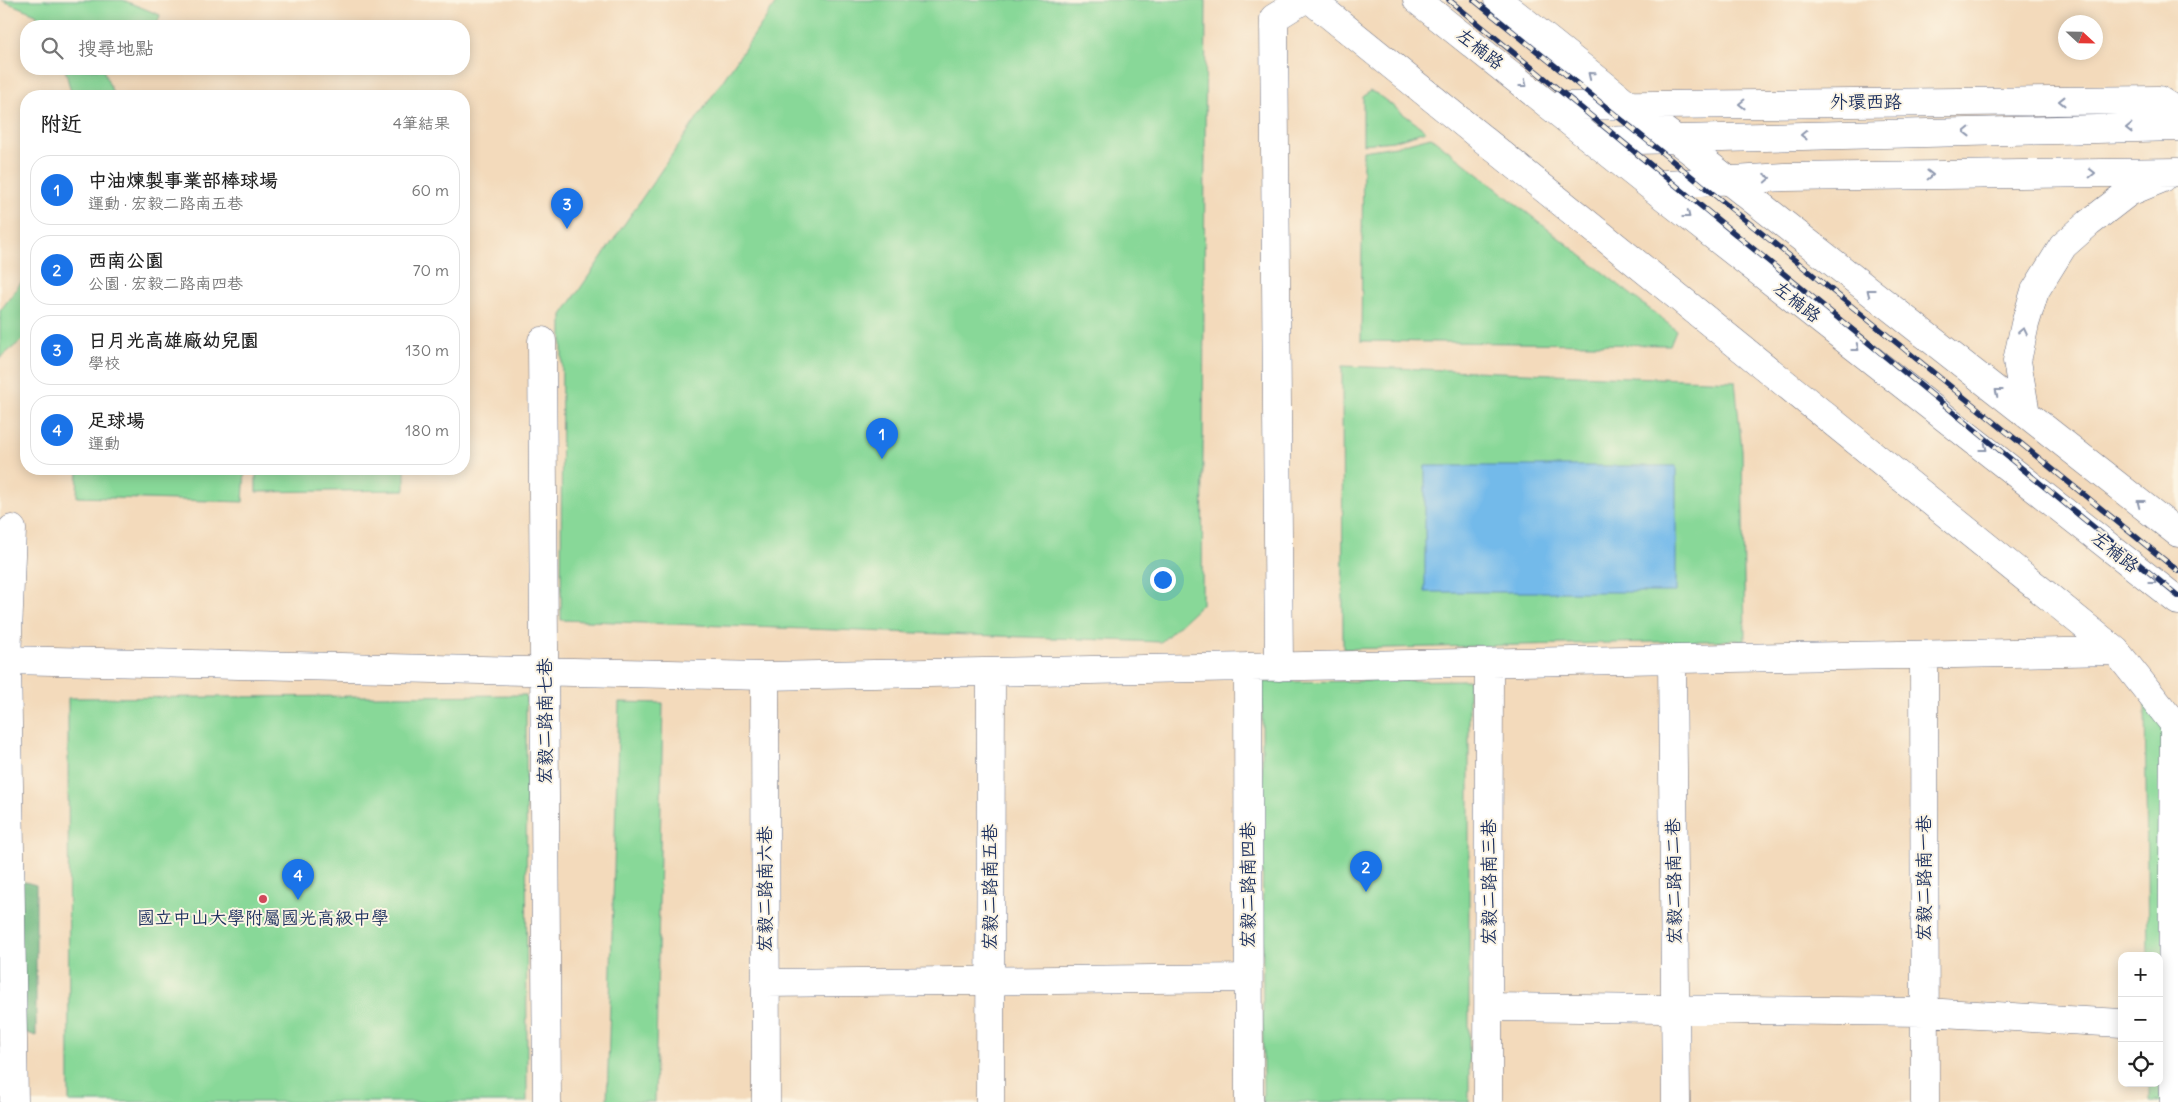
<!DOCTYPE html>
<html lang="zh-TW">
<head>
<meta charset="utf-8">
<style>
	:root { --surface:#fff; --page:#f2f2f2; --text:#222; --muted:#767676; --line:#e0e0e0; --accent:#1a73e8 }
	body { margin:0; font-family:Delius,"LXGW WenKai TC",sans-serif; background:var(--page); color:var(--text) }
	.controls { position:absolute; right:15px; bottom:15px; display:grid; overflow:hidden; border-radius:10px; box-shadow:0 2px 12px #0003 }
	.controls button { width:45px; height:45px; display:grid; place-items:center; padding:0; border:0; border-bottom:1px solid var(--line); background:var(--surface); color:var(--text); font:25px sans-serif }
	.compass { position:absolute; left:2058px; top:15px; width:45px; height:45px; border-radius:50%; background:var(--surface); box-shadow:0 2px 12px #0003; rotate:112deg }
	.you { position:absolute; left:1162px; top:579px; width:18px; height:18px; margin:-12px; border:4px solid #fff; border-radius:50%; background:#1a73e8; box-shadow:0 0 0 8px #1a73e833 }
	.badge { display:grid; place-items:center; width:32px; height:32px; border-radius:50%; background:var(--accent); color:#fff; font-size:16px; font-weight:700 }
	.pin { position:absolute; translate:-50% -41px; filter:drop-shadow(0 1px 2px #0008) }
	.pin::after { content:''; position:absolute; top:26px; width:18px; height:15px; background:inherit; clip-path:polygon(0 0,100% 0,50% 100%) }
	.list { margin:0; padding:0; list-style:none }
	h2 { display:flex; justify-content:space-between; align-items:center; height:65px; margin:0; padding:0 20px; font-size:21px }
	h2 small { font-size:16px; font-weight:400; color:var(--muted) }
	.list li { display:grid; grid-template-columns:32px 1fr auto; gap:15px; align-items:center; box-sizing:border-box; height:70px; margin:0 10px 10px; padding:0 10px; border:1px solid var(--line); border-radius:20px }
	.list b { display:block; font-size:19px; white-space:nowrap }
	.list p { margin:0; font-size:16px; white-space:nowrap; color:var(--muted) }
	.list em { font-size:16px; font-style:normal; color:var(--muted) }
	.icon { flex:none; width:28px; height:28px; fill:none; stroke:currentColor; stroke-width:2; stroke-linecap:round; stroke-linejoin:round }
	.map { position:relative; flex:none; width:2178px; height:1102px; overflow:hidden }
	.search { position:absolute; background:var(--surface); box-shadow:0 2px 12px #0003; left:20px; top:20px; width:450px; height:55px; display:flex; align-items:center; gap:12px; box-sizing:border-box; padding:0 18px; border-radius:20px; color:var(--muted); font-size:19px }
	.panel { position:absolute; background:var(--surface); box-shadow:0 2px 12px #0003; left:20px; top:90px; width:450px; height:385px; border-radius:20px }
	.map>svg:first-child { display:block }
	.green { fill:#88d898; stroke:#52847b }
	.forest { fill:#6eb880; stroke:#44746f }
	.water { fill:#73baea; stroke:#4774a4 }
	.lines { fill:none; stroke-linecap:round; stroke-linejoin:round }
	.minor-casing { stroke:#676b7f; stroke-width:29 }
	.minor { stroke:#fff; stroke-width:28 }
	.rail-casing { stroke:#1b2f5e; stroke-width:5.5 }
	.rail { stroke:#fcf5e5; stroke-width:4; stroke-dasharray:11; stroke-linecap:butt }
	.oneway { stroke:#8d97ae }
	.poi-dot { fill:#d1495b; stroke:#fcf5e5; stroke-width:2 }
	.labels { text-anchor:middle; stroke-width:4; stroke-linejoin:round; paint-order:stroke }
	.street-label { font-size:18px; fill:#1b2f5e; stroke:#fcf5e5 }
	.poi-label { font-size:18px; fill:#1b2f5e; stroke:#fcf5e5 }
</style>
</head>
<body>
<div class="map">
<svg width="2178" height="1102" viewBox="0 0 2178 1102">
	<rect width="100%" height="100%" fill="#fcf5e5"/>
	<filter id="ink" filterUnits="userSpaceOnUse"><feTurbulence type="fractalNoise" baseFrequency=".02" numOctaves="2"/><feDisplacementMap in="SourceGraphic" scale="10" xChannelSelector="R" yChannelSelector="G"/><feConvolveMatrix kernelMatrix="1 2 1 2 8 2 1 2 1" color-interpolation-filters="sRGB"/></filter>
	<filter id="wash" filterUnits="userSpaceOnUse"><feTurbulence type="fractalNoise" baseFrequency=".0096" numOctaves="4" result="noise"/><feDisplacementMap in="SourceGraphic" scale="20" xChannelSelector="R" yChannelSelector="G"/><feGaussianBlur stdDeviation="1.12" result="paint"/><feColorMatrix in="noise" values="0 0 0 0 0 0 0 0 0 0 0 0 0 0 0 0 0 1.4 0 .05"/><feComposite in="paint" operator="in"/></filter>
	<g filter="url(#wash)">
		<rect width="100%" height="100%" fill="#f3dabb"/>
		<path class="green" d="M1,0H123L160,15L157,26H43L36,14Z
			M778,0H1206L1202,604L1161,642L561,620L562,315Z
			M65,69H103L114,96H72Z
			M1370,91L1377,94L1426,131L1393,141L1363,144V97Z
			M1431,137L1676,330L1670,345L1361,341L1363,151L1396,146Z
			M26,276V337L0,358V311Z
			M1342,366L1735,381L1742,451L1745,640L1343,649Z
			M78,469H245L243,502L77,497Z
			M256,469H405V490L256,492Z
			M1469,680V1102H1263L1262,682Z
			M526,695L527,1102H69L68,698Z
			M2145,700L2178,719V1102H2149V1083H2159V956H2148Z
			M619,702L663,703L655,1102H607Z"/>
		<path class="forest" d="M0,875L36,885V1036L0,1023Z"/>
		<path class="water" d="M1425,466H1676V592H1425Z"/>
	</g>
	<g filter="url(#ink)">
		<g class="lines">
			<g class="minor-casing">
				<path id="minor" d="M1311,0L2116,651L2174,724L2172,1026L2174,1102
					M1417,0L1649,185L2178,601
					M1498,0L1629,105L1677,140L2178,533
					M1552,106L2159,100L2178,112
					M1594,141L2178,127
					M1649,185L1785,177L2178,172
					M542,341L547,1102
					M2026,414L2017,361L2025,324L2035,291L2063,246L2089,223L2129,192L2163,178
					M1924,655L1925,1102
					M1672,659L1676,1102
					M7,660L12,529
					M1248,667L1249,1102
					M1279,667L1274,18L1303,0
					M765,676L766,1102
					M765,983L1248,978
					M1489,1007L1924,1012L2122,1023
					M14,1102L7,660L765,676L2116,651
					M990,1102L991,672
					M1488,1102L1489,663"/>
			</g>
			<use href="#minor" class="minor"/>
			<g class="rail-casing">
				<path id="rail" d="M1449,0L2178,596
					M1474,0L2178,571"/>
			</g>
			<use href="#rail" class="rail"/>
		</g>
		<defs><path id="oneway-chevron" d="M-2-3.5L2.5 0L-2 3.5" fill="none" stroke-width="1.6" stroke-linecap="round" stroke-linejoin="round" transform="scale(1.25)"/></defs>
		<g class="oneway">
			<use href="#oneway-chevron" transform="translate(1591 75) rotate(-141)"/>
			<use href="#oneway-chevron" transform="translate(1524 84) rotate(38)"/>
			<use href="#oneway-chevron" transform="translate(2062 101) rotate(180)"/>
			<use href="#oneway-chevron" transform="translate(1742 104) rotate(179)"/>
			<use href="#oneway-chevron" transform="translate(2129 128) rotate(179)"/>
			<use href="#oneway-chevron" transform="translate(1967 132) rotate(179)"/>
			<use href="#oneway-chevron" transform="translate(1804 135) rotate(179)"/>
			<use href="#oneway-chevron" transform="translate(2092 173) rotate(-1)"/>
			<use href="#oneway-chevron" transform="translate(1930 175) rotate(-1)"/>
			<use href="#oneway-chevron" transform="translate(1767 178) rotate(-4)"/>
			<use href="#oneway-chevron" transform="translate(1687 215) rotate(38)"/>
			<use href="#oneway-chevron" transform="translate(1870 292) rotate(-142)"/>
			<use href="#oneway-chevron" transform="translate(2023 331) rotate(-78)"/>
			<use href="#oneway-chevron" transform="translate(1856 348) rotate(38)"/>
			<use href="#oneway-chevron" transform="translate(1998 392) rotate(-142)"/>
			<use href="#oneway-chevron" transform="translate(1984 448) rotate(38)"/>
			<use href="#oneway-chevron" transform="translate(2140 503) rotate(-142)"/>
			<use href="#oneway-chevron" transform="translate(2153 581) rotate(38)"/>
		</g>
	</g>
	<circle class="poi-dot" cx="263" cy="899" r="5"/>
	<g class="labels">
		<g class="street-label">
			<text transform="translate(1480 49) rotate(38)" y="6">左楠路</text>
			<text x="1866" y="108">外環西路</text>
			<text transform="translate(1797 302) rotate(38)" y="6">左楠路</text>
			<text transform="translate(2115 552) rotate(38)" y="6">左楠路</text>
			<text transform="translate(545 721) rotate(-90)" y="6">宏毅二路南七巷</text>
			<text transform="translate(1924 878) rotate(-90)" y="6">宏毅二路南一巷</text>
			<text transform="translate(1674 881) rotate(-91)" y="6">宏毅二路南二巷</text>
			<text transform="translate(1489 882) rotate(-90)" y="6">宏毅二路南三巷</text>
			<text transform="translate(1248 885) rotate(-90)" y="6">宏毅二路南四巷</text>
			<text transform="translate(990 887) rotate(-90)" y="6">宏毅二路南五巷</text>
			<text transform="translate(765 889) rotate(-90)" y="6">宏毅二路南六巷</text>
		</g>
		<g class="poi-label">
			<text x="263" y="924">國立中山大學附屬國光高級中學</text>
		</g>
	</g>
</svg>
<div class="controls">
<button>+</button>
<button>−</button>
<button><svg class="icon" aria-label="locate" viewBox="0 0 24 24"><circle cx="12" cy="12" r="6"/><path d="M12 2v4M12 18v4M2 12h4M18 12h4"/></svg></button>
</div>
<svg class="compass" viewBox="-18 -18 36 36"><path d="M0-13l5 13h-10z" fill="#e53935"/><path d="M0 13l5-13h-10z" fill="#767676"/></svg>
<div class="you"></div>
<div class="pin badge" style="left:882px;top:459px">1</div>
<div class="pin badge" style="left:1366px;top:892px">2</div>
<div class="pin badge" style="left:567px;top:229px">3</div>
<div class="pin badge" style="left:298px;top:900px">4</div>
<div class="search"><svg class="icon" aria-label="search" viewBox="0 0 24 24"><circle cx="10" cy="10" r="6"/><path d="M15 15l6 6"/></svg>搜尋地點</div>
<section class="panel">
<h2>附近<small>4筆結果</small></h2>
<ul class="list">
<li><span class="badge">1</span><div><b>中油煉製事業部棒球場</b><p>運動 · 宏毅二路南五巷</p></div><em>60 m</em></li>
<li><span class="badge">2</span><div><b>西南公園</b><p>公園 · 宏毅二路南四巷</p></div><em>70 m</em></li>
<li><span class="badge">3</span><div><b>日月光高雄廠幼兒園</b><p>學校</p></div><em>130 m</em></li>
<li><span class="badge">4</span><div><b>足球場</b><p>運動</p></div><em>180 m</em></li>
</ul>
</section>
</div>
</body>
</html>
